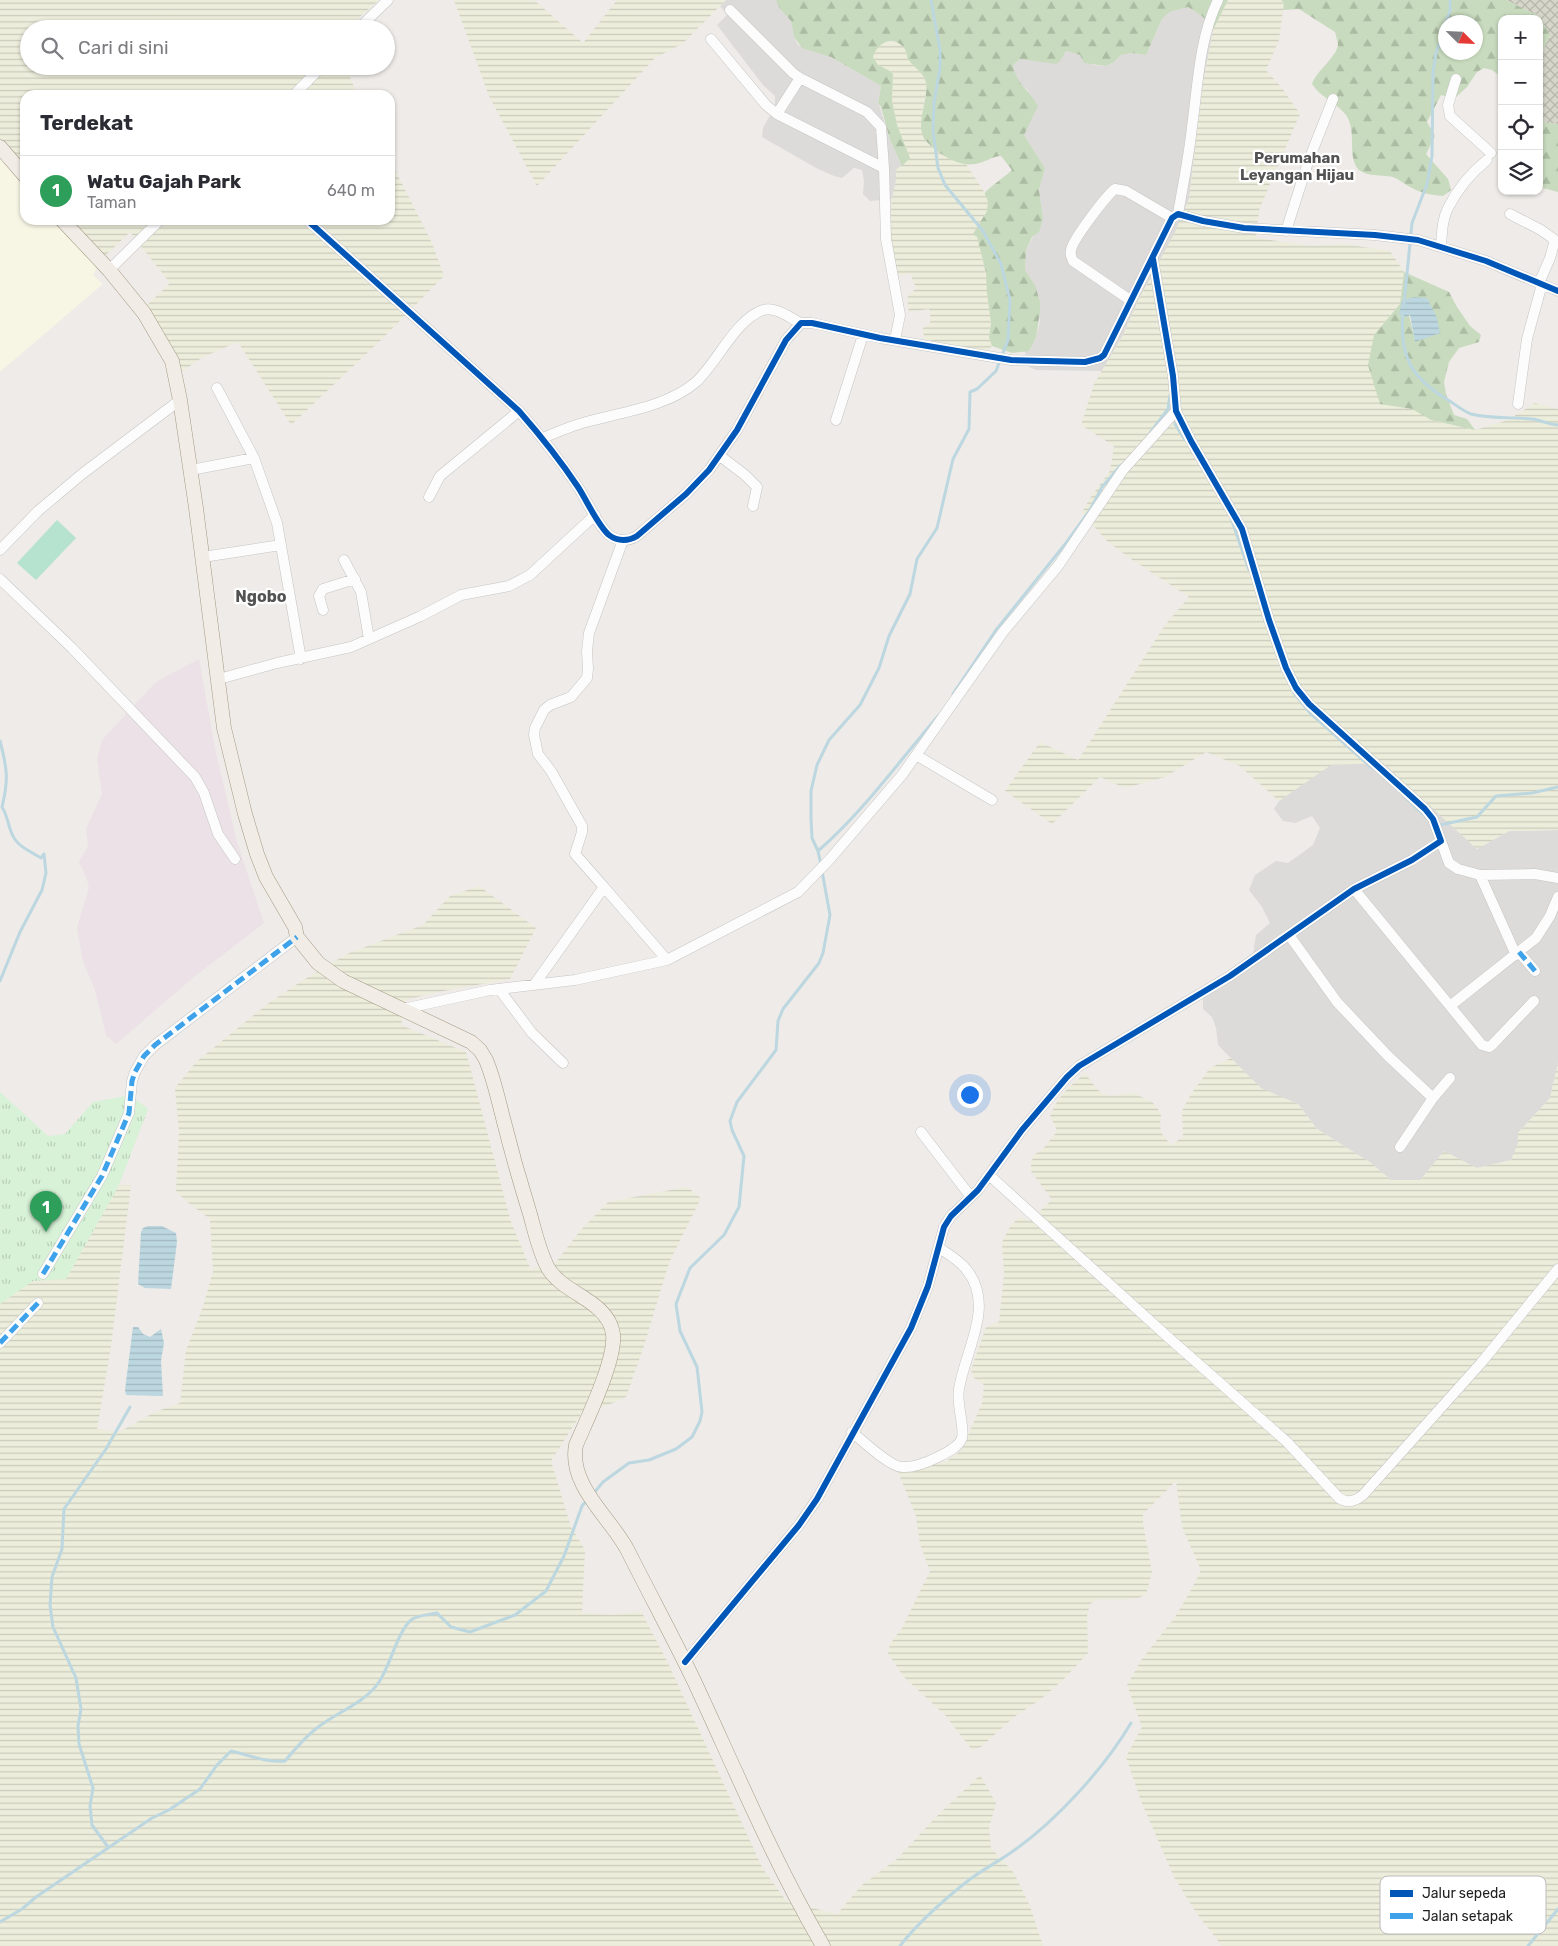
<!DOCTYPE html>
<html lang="id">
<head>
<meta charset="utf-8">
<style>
	:root { --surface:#fff; --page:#f2f2f3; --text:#2b2b33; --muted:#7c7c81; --line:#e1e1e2; --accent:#d93025 }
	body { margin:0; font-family:Rubik,sans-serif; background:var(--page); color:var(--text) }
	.controls { position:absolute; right:15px; top:15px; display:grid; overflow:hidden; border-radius:10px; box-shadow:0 1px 4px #0004 }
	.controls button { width:45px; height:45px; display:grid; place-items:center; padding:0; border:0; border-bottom:1px solid var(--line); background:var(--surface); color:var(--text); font:25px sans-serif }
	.compass { position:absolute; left:1438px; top:15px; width:45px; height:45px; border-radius:50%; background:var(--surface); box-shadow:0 1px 4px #0004; rotate:114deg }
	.you { position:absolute; left:969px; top:1094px; width:18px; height:18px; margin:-12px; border:4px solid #fff; border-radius:50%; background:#1a73e8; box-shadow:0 0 0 8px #1a73e833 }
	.badge { display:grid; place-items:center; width:32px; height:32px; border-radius:50%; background:var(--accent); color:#fff; font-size:16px; font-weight:700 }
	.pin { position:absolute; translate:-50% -41px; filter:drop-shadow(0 1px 2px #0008) }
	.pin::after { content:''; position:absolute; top:26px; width:18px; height:15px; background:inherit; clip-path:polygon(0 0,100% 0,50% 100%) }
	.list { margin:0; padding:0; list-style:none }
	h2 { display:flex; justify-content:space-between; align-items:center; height:65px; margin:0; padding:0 20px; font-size:21px }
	h2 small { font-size:16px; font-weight:400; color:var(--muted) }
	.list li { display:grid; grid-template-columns:32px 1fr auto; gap:15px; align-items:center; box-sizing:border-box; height:70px; padding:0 20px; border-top:1px solid var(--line) }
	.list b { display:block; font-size:19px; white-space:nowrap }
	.list p { margin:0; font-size:16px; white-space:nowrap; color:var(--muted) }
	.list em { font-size:16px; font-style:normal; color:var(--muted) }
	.icon { flex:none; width:28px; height:28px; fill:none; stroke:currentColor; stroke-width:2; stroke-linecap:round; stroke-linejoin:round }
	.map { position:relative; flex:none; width:1558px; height:1946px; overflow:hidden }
	.search { position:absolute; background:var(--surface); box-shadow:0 1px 4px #0004; left:20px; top:20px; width:375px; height:55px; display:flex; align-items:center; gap:12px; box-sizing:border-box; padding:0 18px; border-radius:28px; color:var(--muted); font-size:19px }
	.panel { position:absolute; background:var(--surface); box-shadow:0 1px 4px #0004; left:20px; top:90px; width:375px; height:135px; border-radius:15px }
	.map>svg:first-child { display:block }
	.residential { fill:#dddbd9 }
	.industrial { fill:#ebe1e6 }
	.education { fill:#f7f5e4 }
	.construction { fill:url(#construction-cross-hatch) }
	.farmland { fill:url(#farmland-rules) }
	.forest { fill:url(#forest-firs); fill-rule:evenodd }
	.park { fill:url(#park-tufts) }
	.pitch { fill:#b5e3d0 }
	.water { fill:url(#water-rules) }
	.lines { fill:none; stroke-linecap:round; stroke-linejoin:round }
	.stream { stroke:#bcd7e0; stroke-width:3 }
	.minor-casing { stroke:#c6c5c4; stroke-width:11 }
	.major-casing { stroke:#a49984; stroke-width:15 }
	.minor { stroke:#fcfcfc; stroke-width:10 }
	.major { stroke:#f1ece5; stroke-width:14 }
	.quiet { stroke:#3da2ea; stroke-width:5; stroke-dasharray:10 5; stroke-linecap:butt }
	.cycleway-casing { stroke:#fff; stroke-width:9 }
	.cycleway { stroke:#0057b8; stroke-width:6 }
	.labels { text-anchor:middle; stroke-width:4.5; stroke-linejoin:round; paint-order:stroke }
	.neighbourhood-label { font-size:15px; font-weight:bold; fill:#525252; stroke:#fff }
	.quarter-label { font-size:16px; font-weight:bold; fill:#525252; stroke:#fff }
	.key { fill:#fff; stroke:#bcbcbc; stroke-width:1 }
	.key-label { font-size:14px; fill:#1f1f1f }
</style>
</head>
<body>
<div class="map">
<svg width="1558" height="1946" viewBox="0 0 1558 1946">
	<defs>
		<pattern id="construction-cross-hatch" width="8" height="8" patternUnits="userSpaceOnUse" patternTransform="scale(1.25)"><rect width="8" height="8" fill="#d7d6ca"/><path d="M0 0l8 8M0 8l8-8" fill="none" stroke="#b8b7ad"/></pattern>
		<pattern id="farmland-rules" width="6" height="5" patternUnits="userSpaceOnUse" patternTransform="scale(1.25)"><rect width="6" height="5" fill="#eceddb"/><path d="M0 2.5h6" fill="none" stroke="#cacbbc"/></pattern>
		<pattern id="forest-firs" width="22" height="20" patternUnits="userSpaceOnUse" patternTransform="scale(1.25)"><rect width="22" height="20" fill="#c8dbbe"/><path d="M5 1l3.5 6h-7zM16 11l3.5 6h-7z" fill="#abbca3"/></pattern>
		<pattern id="park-tufts" width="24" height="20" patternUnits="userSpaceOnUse" patternTransform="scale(1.25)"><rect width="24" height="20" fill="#d7f2d7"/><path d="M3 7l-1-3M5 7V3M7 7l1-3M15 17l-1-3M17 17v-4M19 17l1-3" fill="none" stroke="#b8cfb8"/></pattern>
		<pattern id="water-rules" width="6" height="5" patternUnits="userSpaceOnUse" patternTransform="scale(1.25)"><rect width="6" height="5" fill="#bcd7e0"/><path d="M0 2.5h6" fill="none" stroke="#a1b8c0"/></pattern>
	</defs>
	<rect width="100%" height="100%" fill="#eeebe8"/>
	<path class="residential" d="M726,0H776L780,9L791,21L794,37L798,45L831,57L881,86L878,101L879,105L890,140L902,166L896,170V180L892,199L870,201L863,194L864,181L862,170L854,168L842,178L834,176L818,169L762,137L763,128L775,106V96L763,85L717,25L727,15L720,6Z
		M1188,7L1203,17L1213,30L1202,88L1189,199L1176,232L1138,301L1123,335L1102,371L1036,370L1027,366L1025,351H1029L1036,338L1040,321L1035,285L1025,270L1026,250L1043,218L1039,190L1045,168L1024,135L1029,121L1028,90L1020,84L1014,74L1013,65L1020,59L1061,60L1066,51L1080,55L1093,65L1106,66L1114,62L1121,55L1132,53L1146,55L1162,19L1170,12Z
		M1384,763L1477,849L1509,831L1558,830V1063L1550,1098L1518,1133L1519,1143L1511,1160L1477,1168L1444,1152L1421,1180H1391L1371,1163L1317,1129L1298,1104L1261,1089L1218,1045L1216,1028L1212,1017L1203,1009V990L1253,954L1256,935L1270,923L1262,907L1249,890L1255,875L1276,861L1288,863L1313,845L1320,828L1312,816L1295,823L1283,821L1274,809L1279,801L1331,764Z"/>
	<path class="industrial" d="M199,659L215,748L237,842L264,923L195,976L116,1044L106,1035L95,990L83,961L77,928L89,888L87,879L79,862L88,846L86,829L102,794L97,760L102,740L156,682Z"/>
	<path class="education" d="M0,139L25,168V220H70L103,258L93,275L103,284L0,372Z"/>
	<path class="construction" d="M1506,0H1558V124L1539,122V57L1550,35L1539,16Z"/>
	<path class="farmland" d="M0,0H379L346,29H29V66H346L357,95H25V168L0,139Z
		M454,0H534L583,43L617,0H726L682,44L655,58L537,186L489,96Z
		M1228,0H1281L1284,3L1279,40L1266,70L1282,88L1300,114L1259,210L1256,238L1312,246L1344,244L1390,251L1404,272L1400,304L1374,335L1380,404L1412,409L1431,420L1475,430L1508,420L1535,403L1558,409V830L1509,831L1477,849L1383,763L1331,765L1279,801L1240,766L1206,752L1165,777L1125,788L1100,777L1052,824L1005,791L1040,742L1078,760L1165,625L1189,597L1128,557L1106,540L1082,513L1090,498L1110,471L1114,446L1081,425L1094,384L1123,335L1138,301L1175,232L1189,199L1202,88L1213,30Z
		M890,42L899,43L905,49L908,59L923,74L926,83V92L922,112V128L926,142L950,159L966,164L985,193L988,202L987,211L981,220L977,237L987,278V293L991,323L989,333L992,346L988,350L980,352L947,346L924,338L923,328L929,324L931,320L929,309L909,312L907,298L916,288L910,273L901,275L897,273L888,246L892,199L896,180V170L910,158L897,125L892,100L893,74L890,71L878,65L873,57L875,49L882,43Z
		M390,160L432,243L444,276L383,338L291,425L238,342L203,357L181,372L144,308L170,283L130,232L103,258L70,220H390Z
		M479,886L536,928L510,979L443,991L405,1000L401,1025L466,1052L511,1222L531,1270L556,1262L580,1231L608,1202L687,1187L701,1198L669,1263L644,1346L626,1397L606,1406L584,1409L551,1461L571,1527L585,1550L582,1613L614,1615L641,1611L667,1661L763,1869L787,1902L837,1914L862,1885L897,1859L933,1820L980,1775L996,1803L989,1828L991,1848L1014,1873L1030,1906L1043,1946H0V1304L33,1280L66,1279L119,1185H131L111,1346L97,1429L119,1432L155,1412L180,1403L186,1350L203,1307L213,1271L210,1219L186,1201L176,1191L179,1132L175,1088L196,1062L270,1002L308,977L349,953L423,925L450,896Z
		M1231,1058L1261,1088L1298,1104L1317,1129L1371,1163L1391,1180H1420L1444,1151L1477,1168L1511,1160L1518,1143V1133L1550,1098L1558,1063V1946H1222L1195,1911L1174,1877L1141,1801L1126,1757L1142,1727L1127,1685L1142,1659L1175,1617L1190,1592L1201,1570L1182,1527L1176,1481L1143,1514V1523L1152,1572L1146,1594L1139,1598L1115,1600L1098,1599L1090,1604L1087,1616L1088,1653L1064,1679L1041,1699L1014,1717L981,1747L972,1750L946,1716L903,1676L888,1653L890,1644L902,1628L930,1571L920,1544L916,1516L898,1472L945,1462L957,1454L963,1447L982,1403L984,1385L973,1377L971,1370L986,1327L999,1322L1004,1274L1002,1242L1011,1225L1020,1217L1029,1221L1052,1200L1031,1171V1162L1035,1154L1042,1150L1056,1133V1128L1050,1116L1054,1107L1063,1093L1085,1073L1096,1088L1103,1094L1112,1096L1133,1093L1151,1101L1157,1107L1161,1115L1160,1126L1162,1134L1171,1145L1183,1137L1182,1111L1191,1094L1210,1068Z"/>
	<path class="forest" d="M776,0H1228L1213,30L1203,17L1188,7L1170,12L1162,19L1146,55L1132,53L1121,55L1114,62L1106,66L1084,63L1080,55L1066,51L1061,60L1056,64L1020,59L1013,65C1016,84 1029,89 1038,106L1024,135L1045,168L1039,190L1043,218L1039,232L1032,237L1026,250L1025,270L1035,285L1040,302V312L1036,338L1029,351L1012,353L992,346L989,337L991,323L987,293L986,273L977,237L973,234L987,211L988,202L985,193C988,188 1006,176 1012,170L1001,156C994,156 987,161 979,163C961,169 941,155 928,143C912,129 929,101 926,83C924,72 914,68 908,59C906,55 907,51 904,48C893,34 877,43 873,57L878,65L890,71L893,74L892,100L897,125L910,158L902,166L890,140L881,107L878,103L881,86L831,57L802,48L794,37L791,21L780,9Z
		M1281,0H1506L1539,16L1550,35L1541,53L1539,52V19H1502V73L1500,76L1492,70L1484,68L1477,72L1467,87L1454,99L1441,95L1427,122L1435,136L1426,154L1448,179L1451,190L1443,196C1431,195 1420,193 1410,187C1404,184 1399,179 1393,177C1381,174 1360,178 1355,164C1349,149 1356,130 1346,115C1337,103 1320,97 1312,84C1317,70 1336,58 1338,45C1338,42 1336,36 1335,32L1299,9L1283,10L1284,3ZM1446,22H1476V52H1446Z
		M1539,122L1558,124V192L1539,187Z
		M1404,272L1449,292L1457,307L1470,326L1481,335L1479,342L1459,348L1449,362L1444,382L1446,394L1454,415L1467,419L1475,430L1431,420L1412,409L1380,404L1368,365L1374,335L1400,304ZM1409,315L1440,333L1415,341Z"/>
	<path class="park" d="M0,1092L48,1136L65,1134L93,1102L126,1096L135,1099L148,1109L119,1185L66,1279L33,1281L0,1304Z"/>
	<path class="pitch" d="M57,520L76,538L36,580L17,563Z"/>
	<path class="water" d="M1413,297L1427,298L1437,318L1440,333L1415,342L1410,315L1406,317L1399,314L1402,301Z
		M148,1226H162L176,1233L177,1242L171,1289L145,1288L138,1284L141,1232L143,1228Z
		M133,1327H138L143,1334L150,1337L161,1329L164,1343L161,1361L163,1396L126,1395L125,1390Z"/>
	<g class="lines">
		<path class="stream" d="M1446,22L1450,11V0
			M1404,304L1412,223L1427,184L1432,156L1433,72L1436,53L1446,25
			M1403,312C1399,356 1411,378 1448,400C1456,405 1463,411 1471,414C1491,419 1512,417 1532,419C1541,420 1549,425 1558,425
			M1175,424L1185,440
			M1150,433L1168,409L1170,395
			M1232,521L1249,570
			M1294,693L1311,714L1372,768
			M953,694L996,630L1066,543L1090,510L1102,487L1121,465
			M0,741C7,768 9,779 2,807C8,816 8,827 13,836C18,847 32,852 41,858L44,854L46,873L42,890L20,932L0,981
			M1405,797L1429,820
			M1437,823L1440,825L1477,817L1496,796L1532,793L1558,787
			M818,851C864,811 899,761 939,715
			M821,865L818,851L812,838L811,818V791L817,765L829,740L860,705L879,668L889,636L910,594L917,559L937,528L953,459L969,429L970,392L977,389L996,371L1008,340L1010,300L1001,264L983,231L945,185L938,168L933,131L934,103L940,68V50L931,0
			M593,1494L603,1482L629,1463L649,1460L676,1449L692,1437L700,1421L702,1412L697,1367L680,1331L676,1304L690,1268L724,1235L739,1207L744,1156L732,1130L730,1121L737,1102L776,1050L778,1021L783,1009L819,963L823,953L830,915L822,871
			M108,1847L92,1825L90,1806L93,1788L79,1744L78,1726L81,1709L76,1678L53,1627L50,1605L52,1577L62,1549L64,1509L106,1449L130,1407
			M0,1922L22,1909L36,1897L152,1818L169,1810L200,1789L217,1765L231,1751C249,1755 267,1763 285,1761C295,1749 305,1737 317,1728C337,1712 365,1703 379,1682C390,1666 398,1631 411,1620C418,1615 428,1615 437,1613L451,1627L470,1632L515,1615L546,1591L564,1556L582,1506L587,1500
			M900,1946C916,1925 944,1900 965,1883C981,1870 1000,1861 1016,1849C1058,1819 1105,1767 1131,1723
			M1528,1946L1558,1909"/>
		<g class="minor-casing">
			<path id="minor" d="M730,10L793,73L800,78L867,112L881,127L884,168L886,239L900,315L895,340
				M358,29L388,0
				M711,39L766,105L777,114L884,168
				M1456,79L1448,105L1450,116L1491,153
				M294,95L322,66
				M777,114L800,78
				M1178,214C1183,185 1189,156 1192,127C1198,85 1199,39 1218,0
				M1510,214L1541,230L1555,240L1550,258L1539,283
				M307,220L519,411C540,435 560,460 578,487C586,499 598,526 609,535C618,542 629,541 637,536L686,494L709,470L737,430L786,340L801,323H812L880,338L1011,360L1085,362L1100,358L1104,355L1172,218L1178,214L1203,221L1244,228L1375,235L1418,240L1486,261L1558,291
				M1286,231L1308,162L1333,99
				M1441,246C1442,233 1442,220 1448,208C1457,190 1472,172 1487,160
				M109,270L160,220
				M1130,300L1073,261C1071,257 1070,254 1071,250C1073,239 1106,196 1115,189L1126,191L1172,218
				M217,388L254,458L277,523L301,659
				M1518,404L1527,339L1542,284
				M836,420L863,335
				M543,438C557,432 571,426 586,422C622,412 667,407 696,382C716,364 736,319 763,310C775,306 790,318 801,323
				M720,456L745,475L757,487L753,506
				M191,470L254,458
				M429,497L440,476L519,411
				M0,550L38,511L82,474L180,400
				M203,557L281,545
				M344,560L361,592L369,639
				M0,579L72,648L195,777L204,793L218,834L235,859
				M323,610L319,596L323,589L355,579
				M219,679L277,663L351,647L421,616L461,595L509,586L530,575L595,515
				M916,755L992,800
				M1441,841L1449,863L1458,869L1480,875L1535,874L1558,878
				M1480,875L1516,955
				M604,887L667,960
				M1354,889L1482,1045L1489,1047L1492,1045L1534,1001
				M1289,935L1337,1002L1388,1056L1433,1098L1400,1147
				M1519,952L1535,971
				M534,985L604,887L575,854L582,832V826L551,771L538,754L534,735L535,728L544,710L550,705L571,697L587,678L588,669L587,651L589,633L623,540
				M499,989L532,1033L563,1063
				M1450,1006L1536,938L1550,916L1558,897
				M403,1009L490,990L575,980L667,960L798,892L830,859L902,775L1003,632L1058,566L1123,470L1176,411
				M1433,1098L1450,1078
				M921,1132L971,1197
				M989,1175L1169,1338L1287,1442L1339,1498C1348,1504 1355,1501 1363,1495L1481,1363L1558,1269
				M43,1274L102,1176L129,1113L132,1081L135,1072L144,1056L155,1045L297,937
				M0,1343L38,1303
				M852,1432C863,1441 890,1467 902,1467C914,1468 928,1462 938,1457C946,1453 959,1447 962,1438C965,1427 956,1404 959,1389C965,1350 996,1305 966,1269C959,1260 948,1254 939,1248
				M685,1662L799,1525L817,1499L911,1328L928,1286L944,1227L951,1216L978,1190L1022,1130L1067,1077L1079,1066L1230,976L1354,889L1412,860L1441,841L1433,819L1425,809L1309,704L1296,688L1286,668L1269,620L1242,529L1191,441L1176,411L1173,376L1153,259"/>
		</g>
		<g class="major-casing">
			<path id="major" d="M0,147L25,176
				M62,220L109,270L144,313L172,361L180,400L196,508L224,728L245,814L257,854L266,877L295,927L297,937L318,963L343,981L471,1042L480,1050L486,1060C494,1079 498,1099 503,1118C511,1150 520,1182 530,1214C535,1232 539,1251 548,1268C564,1295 608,1300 613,1334C616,1360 587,1419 576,1445C568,1486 612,1519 628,1551C650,1595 674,1639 695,1683C736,1771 774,1862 823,1946"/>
		</g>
		<use href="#minor" class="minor"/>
		<use href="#major" class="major"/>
		<path class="quiet" d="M1519,952L1535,971
			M43,1274L102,1176L129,1113L132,1081L135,1072L144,1056L155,1045L297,937
			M0,1343L38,1303"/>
		<g class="cycleway-casing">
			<path id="cycleway" d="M307,220L519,411C540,435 560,460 578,487C586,499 598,526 609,535C618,542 629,541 637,536L686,494L709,470L737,430L786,340L801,323H812L880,338L1011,360L1085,362L1100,358L1104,355L1172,218L1178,214L1203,221L1244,228L1375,235L1418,240L1486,261L1558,291
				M685,1662L799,1525L817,1499L911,1328L928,1286L944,1227L951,1216L978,1190L1022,1130L1067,1077L1079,1066L1230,976L1354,889L1412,860L1441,841L1433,819L1425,809L1309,704L1296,688L1286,668L1269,620L1242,529L1191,441L1176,411L1173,376L1153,259"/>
		</g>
		<use href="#cycleway" class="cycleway"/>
	</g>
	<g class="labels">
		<g class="neighbourhood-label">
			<text x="1297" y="163">Perumahan<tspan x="1297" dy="17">Leyangan Hijau</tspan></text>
		</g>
		<g class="quarter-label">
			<text x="261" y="602">Ngobo</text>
		</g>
	</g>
	<rect x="1380" y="1876" width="166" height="58" rx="8" class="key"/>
	<rect x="1390" y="1890" width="23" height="7" fill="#0057b8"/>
	<rect x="1390" y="1913" width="23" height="6" fill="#3da2ea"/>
	<g class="key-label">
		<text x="1422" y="1898">Jalur sepeda</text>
		<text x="1422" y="1921">Jalan setapak</text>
	</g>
</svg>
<div class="controls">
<button>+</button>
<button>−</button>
<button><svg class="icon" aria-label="locate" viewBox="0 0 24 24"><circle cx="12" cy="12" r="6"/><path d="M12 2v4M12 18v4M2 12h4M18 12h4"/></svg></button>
<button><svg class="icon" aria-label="layers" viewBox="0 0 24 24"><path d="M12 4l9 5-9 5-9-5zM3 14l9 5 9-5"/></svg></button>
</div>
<svg class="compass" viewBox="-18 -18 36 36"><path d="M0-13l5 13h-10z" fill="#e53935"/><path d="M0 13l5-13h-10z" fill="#7c7c81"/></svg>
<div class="you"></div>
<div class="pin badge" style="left:46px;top:1232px;background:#2e9e5b">1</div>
<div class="search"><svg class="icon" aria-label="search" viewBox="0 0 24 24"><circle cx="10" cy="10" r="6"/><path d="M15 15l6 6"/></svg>Cari di sini</div>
<section class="panel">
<h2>Terdekat<small></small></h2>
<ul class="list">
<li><span class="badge" style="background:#2e9e5b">1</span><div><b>Watu Gajah Park</b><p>Taman</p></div><em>640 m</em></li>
</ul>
</section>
</div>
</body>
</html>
